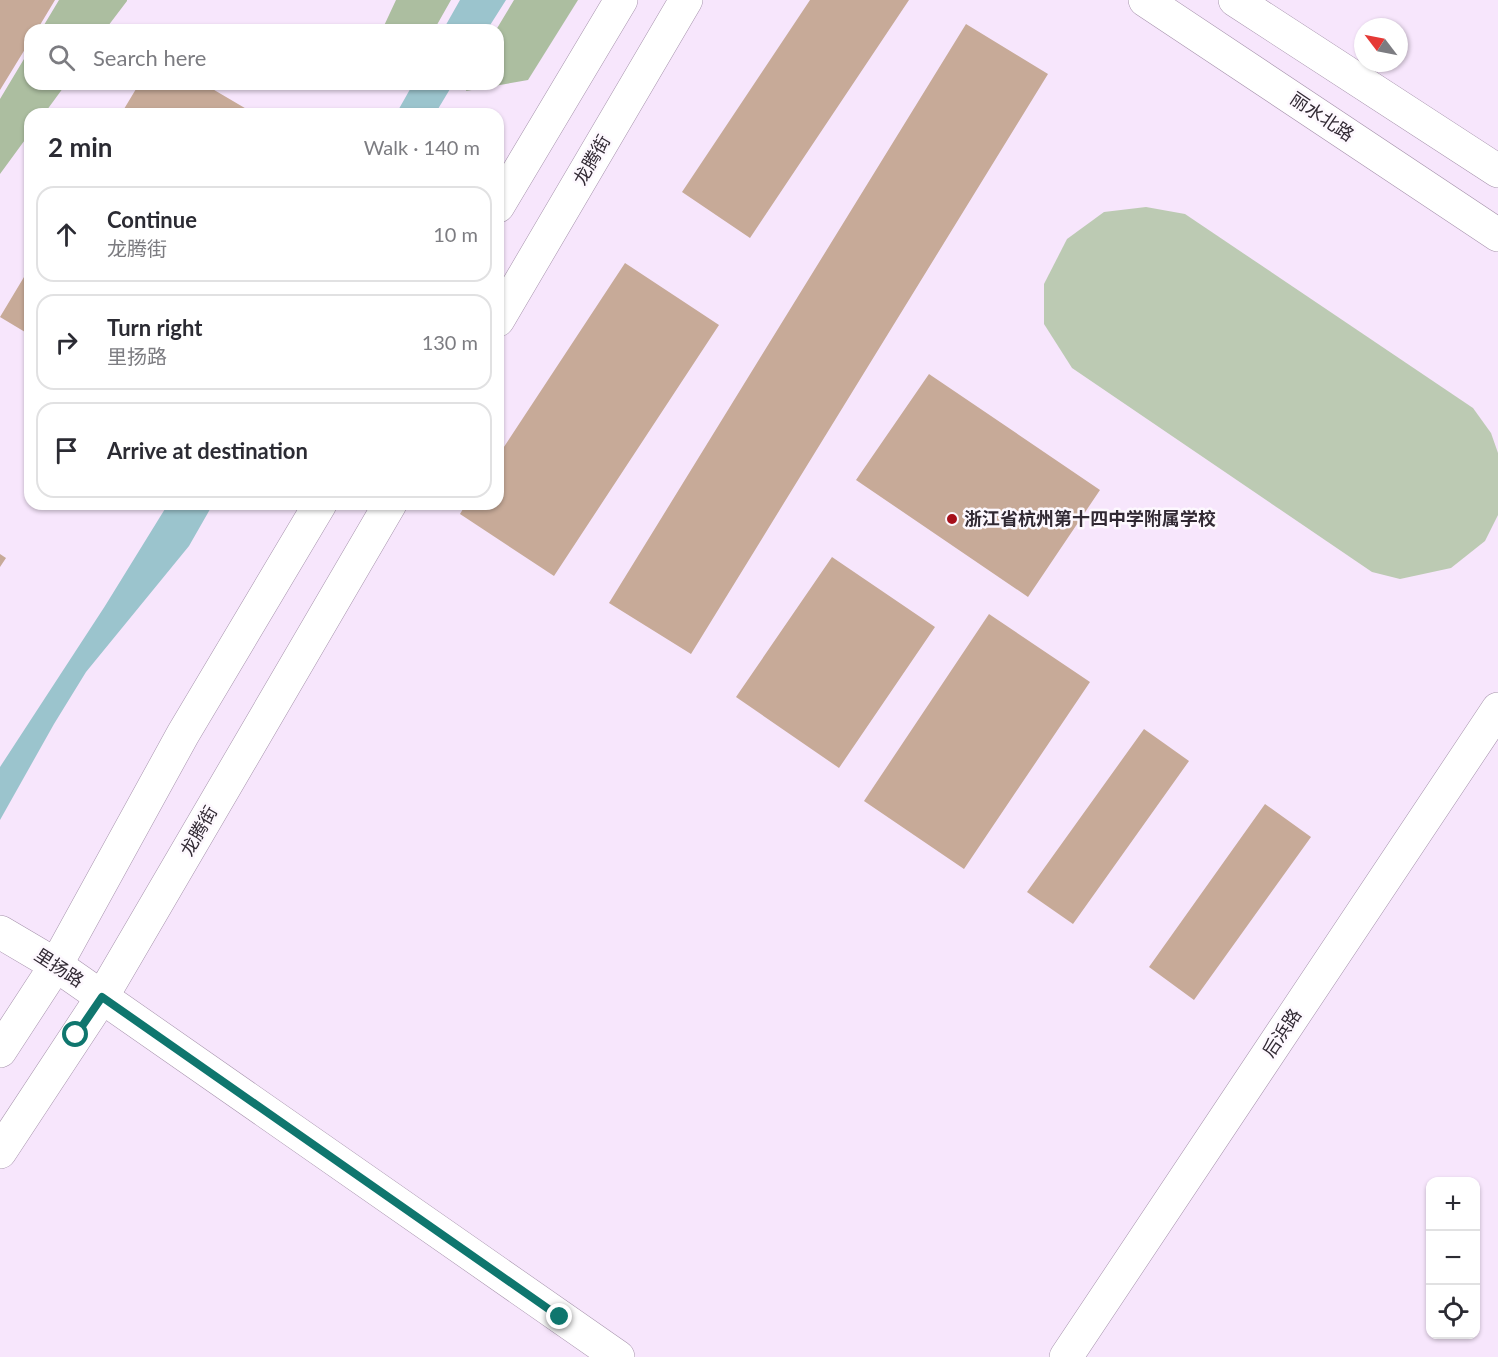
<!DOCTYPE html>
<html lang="en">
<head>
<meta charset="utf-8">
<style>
	:root { --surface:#fff; --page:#f2f2f3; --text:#2b2b33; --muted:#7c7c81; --line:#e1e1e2 }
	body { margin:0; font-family:Lato,"Noto Sans SC",sans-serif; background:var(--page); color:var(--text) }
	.controls { position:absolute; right:18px; bottom:18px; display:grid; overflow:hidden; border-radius:12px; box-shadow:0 2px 4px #0004 }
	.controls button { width:54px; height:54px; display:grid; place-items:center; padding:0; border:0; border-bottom:2px solid var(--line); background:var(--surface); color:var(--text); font:30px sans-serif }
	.compass { position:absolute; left:1354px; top:18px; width:54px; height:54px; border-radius:50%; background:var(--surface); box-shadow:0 2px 4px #0004; rotate:302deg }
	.stop { position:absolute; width:18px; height:18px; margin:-14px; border:4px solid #0f766e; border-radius:50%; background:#fff }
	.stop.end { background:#0f766e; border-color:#fff; box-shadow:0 2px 6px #0008 }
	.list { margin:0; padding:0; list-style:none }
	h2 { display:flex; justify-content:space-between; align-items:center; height:78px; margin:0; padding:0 24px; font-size:26px }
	h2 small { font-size:20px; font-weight:400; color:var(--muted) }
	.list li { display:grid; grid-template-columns:39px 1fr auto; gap:18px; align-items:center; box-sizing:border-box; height:96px; margin:0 12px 12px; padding:0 12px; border:2px solid var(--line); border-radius:18px }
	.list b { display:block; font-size:22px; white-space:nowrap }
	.list p { margin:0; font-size:20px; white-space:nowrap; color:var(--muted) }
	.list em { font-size:20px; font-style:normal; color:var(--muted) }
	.icon { flex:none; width:33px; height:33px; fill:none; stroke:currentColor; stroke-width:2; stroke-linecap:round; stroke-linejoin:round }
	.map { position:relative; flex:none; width:1498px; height:1357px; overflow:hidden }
	.search { position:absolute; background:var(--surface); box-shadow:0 2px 4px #0004; left:24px; top:24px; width:480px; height:66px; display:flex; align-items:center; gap:15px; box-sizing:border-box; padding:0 21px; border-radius:18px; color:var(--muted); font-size:22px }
	.panel { position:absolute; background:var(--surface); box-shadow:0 2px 4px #0004; left:24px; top:108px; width:480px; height:402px; border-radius:18px }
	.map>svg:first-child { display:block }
	.green { fill:#bccab3 }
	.forest { fill:#acbea0 }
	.water { fill:#9bc4cd }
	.building { fill:#c7aa98 }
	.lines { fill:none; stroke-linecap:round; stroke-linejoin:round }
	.tertiary-casing { stroke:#a693ac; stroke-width:34 }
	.secondary-casing { stroke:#a693ac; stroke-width:34 }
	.tertiary { stroke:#fff; stroke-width:33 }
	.secondary { stroke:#fff; stroke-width:33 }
	.route { stroke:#0f766e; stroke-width:8 }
	.poi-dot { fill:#a6101a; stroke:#fdf8fe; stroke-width:2 }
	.labels { text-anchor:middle; stroke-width:5; stroke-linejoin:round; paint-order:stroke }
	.street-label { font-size:18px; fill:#312933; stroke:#fdf8fe }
	.poi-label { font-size:18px; font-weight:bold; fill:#312933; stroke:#fdf8fe; text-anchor:start }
</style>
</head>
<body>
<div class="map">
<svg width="1498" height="1357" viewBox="0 0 1498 1357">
	<rect width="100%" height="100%" fill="#f7e6fc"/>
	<path class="green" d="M1146,207L1185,214L1473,408L1491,433L1498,453V515L1485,541L1451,568L1400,579L1372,572L1072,368L1044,324V284L1067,239L1104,212Z"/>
	<path class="forest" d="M59,0H127V1L105,30H41Z
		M396,0H451L434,30H382Z
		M514,0H578L528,80L466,91L468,84H498V30H496Z
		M30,49V84H66L44,114H30V133L0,174V99Z"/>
	<path class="water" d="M460,0H506L487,30H443Z
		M413,84H453L435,114H396Z
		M168,504H213L189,546L86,672L54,724L0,820V767L105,606Z"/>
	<path class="building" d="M0,0H55L37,30H30V41L0,90Z
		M810,0H909L750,238L682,192Z
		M966,24L1048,74L691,654L609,603Z
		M139,84H204L255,114H121Z
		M625,263L719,325L554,576L460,514L466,504H498V456Z
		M30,267V335L0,317Z
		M929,374L1100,490L1028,597L856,480Z
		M0,554L6,558L0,567Z
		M832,557L935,627L839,768L736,697Z
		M989,614L1090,682L964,869L864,801Z
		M1144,729L1189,761L1073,924L1027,892Z
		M1265,804L1311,837L1194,1000L1149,967Z"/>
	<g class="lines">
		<g class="tertiary-casing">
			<path id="tertiary" d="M0,932L56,965L618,1357
				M1066,1357L1498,709"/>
		</g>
		<g class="secondary-casing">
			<path id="secondary" d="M1145,0L1498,235
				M1235,0L1498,171
				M498,206L621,0
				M498,320L686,0
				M0,1051L56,965L183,734L320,504
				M0,1152L102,997L390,504"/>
		</g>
		<use href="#tertiary" class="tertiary"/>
		<use href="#secondary" class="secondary"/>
	</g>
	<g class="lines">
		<path class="route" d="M76,1035L102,997L560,1317"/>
	</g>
	<circle class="poi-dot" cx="952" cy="519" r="6"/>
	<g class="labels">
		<g class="street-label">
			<text transform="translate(1322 117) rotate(34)" y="6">丽水北路</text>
			<text transform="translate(592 160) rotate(-60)" y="6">龙腾街</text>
			<text transform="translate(199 831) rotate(-60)" y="6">龙腾街</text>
			<text transform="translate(59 968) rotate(33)" y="6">里扬路</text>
			<text transform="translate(1282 1033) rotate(-56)" y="6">后浜路</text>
		</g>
		<g class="poi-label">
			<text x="964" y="525">浙江省杭州第十四中学附属学校</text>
		</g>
	</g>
</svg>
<div class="controls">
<button>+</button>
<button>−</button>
<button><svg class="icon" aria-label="locate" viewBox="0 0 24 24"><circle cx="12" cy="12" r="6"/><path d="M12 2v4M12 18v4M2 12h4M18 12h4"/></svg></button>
</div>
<svg class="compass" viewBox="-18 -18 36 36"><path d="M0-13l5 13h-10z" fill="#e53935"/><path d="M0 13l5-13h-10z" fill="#7c7c81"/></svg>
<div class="stop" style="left:76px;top:1035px"></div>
<div class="stop end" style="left:560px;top:1317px"></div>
<div class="search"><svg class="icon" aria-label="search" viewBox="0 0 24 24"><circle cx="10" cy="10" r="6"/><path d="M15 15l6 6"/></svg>Search here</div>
<section class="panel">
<h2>2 min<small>Walk · 140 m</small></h2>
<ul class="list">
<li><svg class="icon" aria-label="ahead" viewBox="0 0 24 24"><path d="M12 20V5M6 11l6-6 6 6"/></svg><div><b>Continue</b><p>龙腾街</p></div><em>10 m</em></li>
<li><svg class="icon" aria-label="right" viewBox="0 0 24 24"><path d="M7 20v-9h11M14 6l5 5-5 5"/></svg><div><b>Turn right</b><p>里扬路</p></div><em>130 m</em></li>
<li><svg class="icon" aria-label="arrive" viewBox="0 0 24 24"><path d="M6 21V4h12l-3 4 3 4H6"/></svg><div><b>Arrive at destination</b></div></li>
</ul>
</section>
</div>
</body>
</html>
